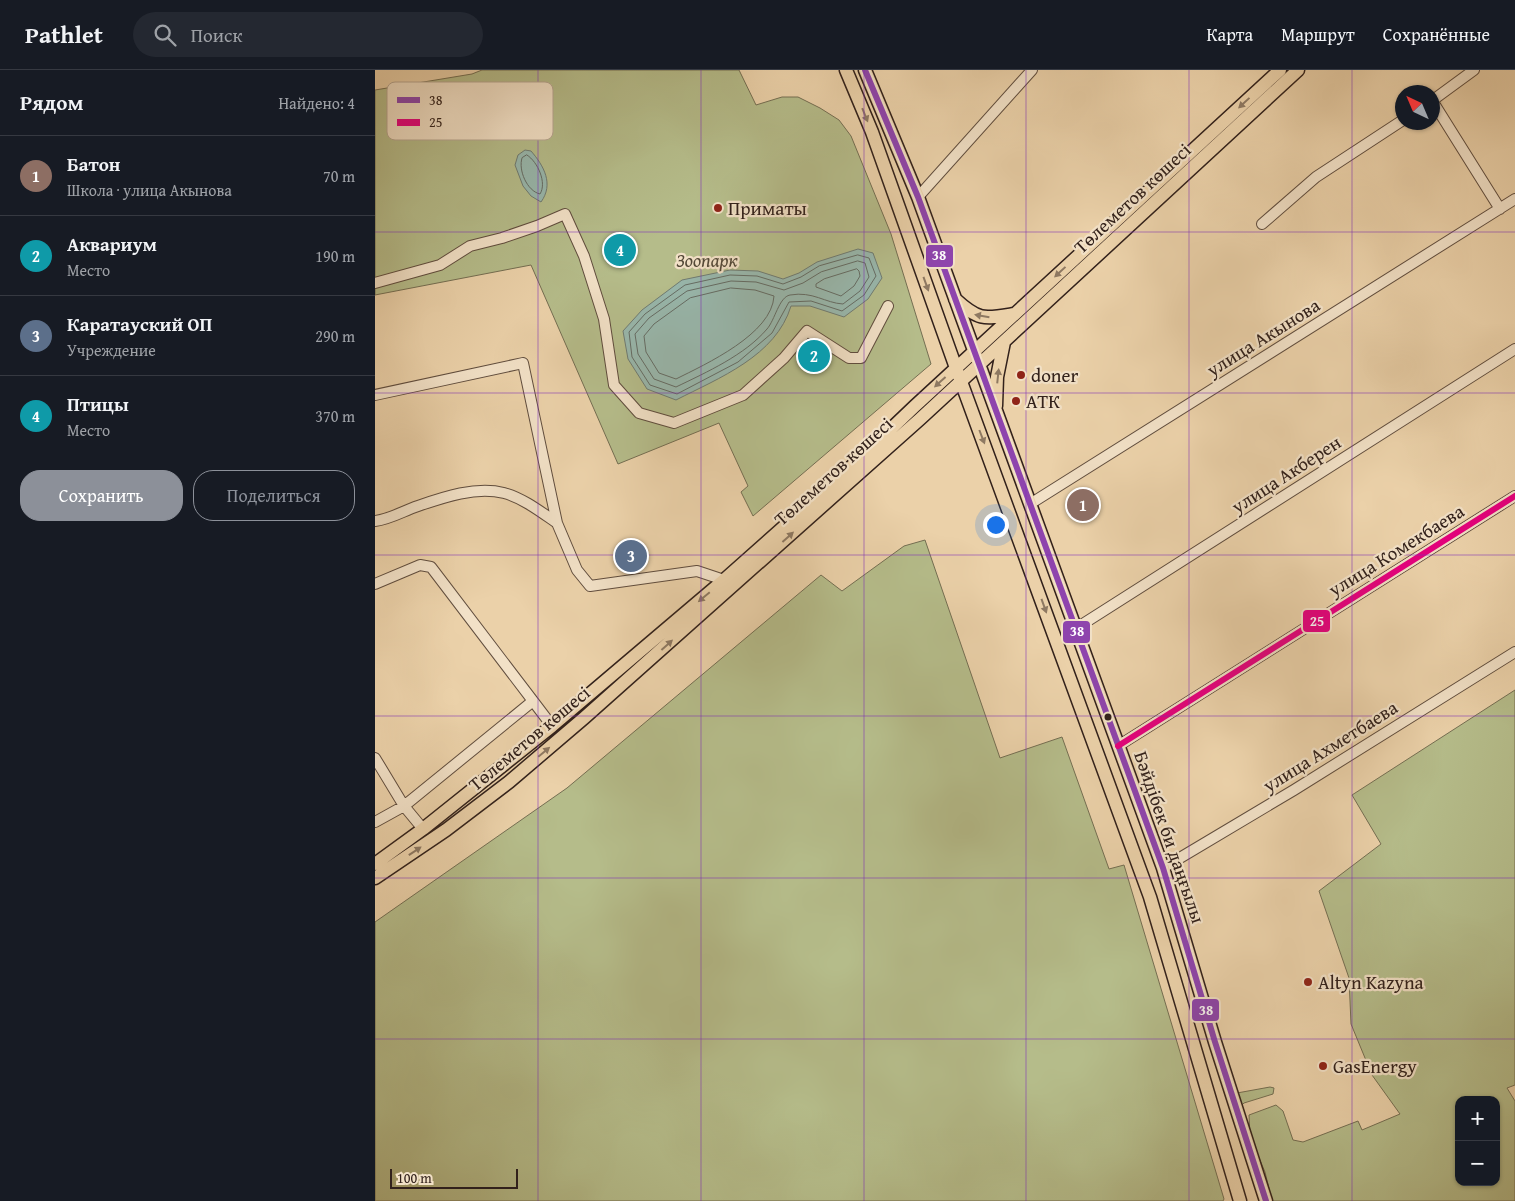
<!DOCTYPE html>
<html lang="ru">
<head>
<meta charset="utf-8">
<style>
	:root { --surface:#171b24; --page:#242831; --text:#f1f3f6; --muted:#9ea1a6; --line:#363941; --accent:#8c9099 }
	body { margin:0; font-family:"Gentium Book Plus",serif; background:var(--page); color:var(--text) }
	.controls { position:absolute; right:15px; bottom:15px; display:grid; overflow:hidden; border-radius:10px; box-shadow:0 1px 4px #0004 }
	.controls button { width:45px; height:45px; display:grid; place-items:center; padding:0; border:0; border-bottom:1px solid var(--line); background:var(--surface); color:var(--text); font:25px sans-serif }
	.compass { position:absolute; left:1020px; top:15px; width:45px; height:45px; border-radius:50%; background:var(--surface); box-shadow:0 1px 4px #0004; rotate:316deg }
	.scale { position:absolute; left:15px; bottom:12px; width:128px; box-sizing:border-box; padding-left:5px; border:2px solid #32211b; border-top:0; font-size:14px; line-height:18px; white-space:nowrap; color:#32211b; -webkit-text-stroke:4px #f2e1c7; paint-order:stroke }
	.you { position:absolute; left:620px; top:454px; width:18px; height:18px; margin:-12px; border:4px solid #fff; border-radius:50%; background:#1a73e8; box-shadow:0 0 0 8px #1a73e833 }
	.badge { display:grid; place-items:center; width:32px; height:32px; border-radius:50%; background:var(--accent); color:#fff; font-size:16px; font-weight:700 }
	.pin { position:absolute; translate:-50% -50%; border:2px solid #fff; box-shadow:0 1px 5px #0006 }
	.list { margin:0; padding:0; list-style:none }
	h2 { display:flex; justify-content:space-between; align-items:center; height:65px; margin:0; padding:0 20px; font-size:21px }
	h2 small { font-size:16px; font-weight:400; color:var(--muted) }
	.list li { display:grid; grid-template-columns:32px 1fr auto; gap:15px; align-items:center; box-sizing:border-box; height:80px; padding:0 20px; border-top:1px solid var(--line) }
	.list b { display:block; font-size:19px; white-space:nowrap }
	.list p { margin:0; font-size:16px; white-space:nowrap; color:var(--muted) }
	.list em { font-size:16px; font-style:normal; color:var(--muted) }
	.actions { display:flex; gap:10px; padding:15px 20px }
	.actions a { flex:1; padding:11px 0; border:1px solid var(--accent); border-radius:20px; text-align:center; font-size:18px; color:var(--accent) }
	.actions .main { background:var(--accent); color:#fff }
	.icon { flex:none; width:28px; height:28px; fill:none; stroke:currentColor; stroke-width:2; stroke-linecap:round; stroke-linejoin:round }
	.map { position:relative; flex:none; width:1140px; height:1131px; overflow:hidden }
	header { display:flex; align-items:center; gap:30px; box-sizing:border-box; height:70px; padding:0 25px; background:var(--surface); border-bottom:1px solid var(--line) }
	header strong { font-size:24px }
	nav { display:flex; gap:28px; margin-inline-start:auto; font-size:18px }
	.search { width:350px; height:45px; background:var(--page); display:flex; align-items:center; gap:12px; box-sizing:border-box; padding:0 18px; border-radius:28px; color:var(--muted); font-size:19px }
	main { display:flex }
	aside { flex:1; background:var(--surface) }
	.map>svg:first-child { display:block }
	.green { fill:#b5bc8a; stroke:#746e52; fill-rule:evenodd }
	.water { fill:#98b7ac; stroke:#6f7b72 }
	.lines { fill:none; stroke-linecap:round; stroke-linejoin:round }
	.shore { stroke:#656c64; stroke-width:1 }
	.minor-casing { stroke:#604d3e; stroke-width:12 }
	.major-casing { stroke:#32211b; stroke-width:15 }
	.minor { stroke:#f2e1c7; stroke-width:10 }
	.major { stroke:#ebd1a9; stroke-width:12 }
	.bus-1-casing { stroke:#f2e1c7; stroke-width:10 }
	.bus-2-casing { stroke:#f2e1c7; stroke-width:10 }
	.bus-1 { stroke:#8e44ad; stroke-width:6 }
	.bus-2 { stroke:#e5007d; stroke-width:6 }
	.oneway { fill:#8e7962 }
	.grid { fill:none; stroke:#7b2cbf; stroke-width:1; stroke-opacity:0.55 }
	.poi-dot { fill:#8f2418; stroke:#f2e1c7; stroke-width:2 }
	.bus-dot { fill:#32211b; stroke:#f2e1c7; stroke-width:2 }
	.labels { text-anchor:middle; stroke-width:4.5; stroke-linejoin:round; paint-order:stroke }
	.street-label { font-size:19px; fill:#32211b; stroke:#f2e1c7 }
	.poi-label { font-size:19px; fill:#32211b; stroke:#f2e1c7; text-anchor:start }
	.park-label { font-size:19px; font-style:italic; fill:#534837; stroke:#f2e1c7 }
	.key { fill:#f2e1c7; stroke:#b8a793; stroke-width:1 }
	.key-label { font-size:14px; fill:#32211b }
	.line-badge { stroke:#f2e1c7; stroke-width:2 }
	.badge-label { font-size:14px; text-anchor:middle; font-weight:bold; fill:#fff }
</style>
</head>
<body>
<header>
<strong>Pathlet</strong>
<div class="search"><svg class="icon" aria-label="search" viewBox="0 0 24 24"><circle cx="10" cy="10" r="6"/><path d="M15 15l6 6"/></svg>Поиск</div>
<nav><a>Карта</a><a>Маршрут</a><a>Сохранённые</a></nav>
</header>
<main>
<aside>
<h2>Рядом<small>Найдено: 4</small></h2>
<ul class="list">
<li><span class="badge" style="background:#8d6e63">1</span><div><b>Батон</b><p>Школа · улица Акынова</p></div><em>70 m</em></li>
<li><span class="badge" style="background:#0f9aa8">2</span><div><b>Аквариум</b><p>Место</p></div><em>190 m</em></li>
<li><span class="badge" style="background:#5c6f8a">3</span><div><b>Каратауский ОП</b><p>Учреждение</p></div><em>290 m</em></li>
<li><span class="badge" style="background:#0f9aa8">4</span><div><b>Птицы</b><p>Место</p></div><em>370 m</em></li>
</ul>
<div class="actions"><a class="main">Сохранить</a><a>Поделиться</a></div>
</aside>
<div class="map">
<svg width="1140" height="1131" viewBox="0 0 1140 1131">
	<rect width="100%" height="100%" fill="#ebd1a9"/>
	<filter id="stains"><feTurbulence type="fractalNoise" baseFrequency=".004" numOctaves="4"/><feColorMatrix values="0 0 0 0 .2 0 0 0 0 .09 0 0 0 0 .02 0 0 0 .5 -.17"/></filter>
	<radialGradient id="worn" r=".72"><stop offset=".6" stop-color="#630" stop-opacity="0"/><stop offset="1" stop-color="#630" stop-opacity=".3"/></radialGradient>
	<path class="green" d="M107,0H364L381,35L407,27H423L445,38L464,50L476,66L516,164L556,294L378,446L366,422L373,416L344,353L243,394L156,195L0,225V20L97,4Z
		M550,470L625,688L687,667L734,799L749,795L849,1129L848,1131H0V852L192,718L446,505L467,521L529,476Z
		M1140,620V1015L1132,1018L1140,1031V1131H897L890,1102L875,1067L874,1045L901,1035L908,1041L918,1070L928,1072L983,1051L987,1060L1025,1044L997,1005L976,954L974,908L944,821L1006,774L977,725ZM1084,1030H1121V1112H1084Z
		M895,1017L899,1018L898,1024L869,1033L865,1037L862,1023Z"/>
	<path class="water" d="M150,80L156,81C169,96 179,114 166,132L156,126L148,116L140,95L143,85Z
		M483,179L498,183L507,208L493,229L469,247L435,236H416C401,286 344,308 301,330L272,319L253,289L248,261L267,240L307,210L355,200L383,201L408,209L424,203L442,192Z"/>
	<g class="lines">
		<path class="shore" d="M152,85C163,92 172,113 165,124C152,121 143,100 147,88Z
			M483,185L494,188L501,206L489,225L467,241L436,231L414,232L397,263L363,292L302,324L275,315L257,287L254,262L270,244L310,215L355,205L382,206L408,214L426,207L444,196Z
			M483,191L490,193L494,207L485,221L468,234C450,233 438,221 415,225C404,227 400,250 392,259C370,285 332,302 301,317L279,309L263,284L260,264L274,248L312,221L356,211L381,212L409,220L428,213L446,202Z
			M482,199L484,201L485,206L479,216L466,226L441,217V214L449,209Z
			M356,218L380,220L399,226C397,264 331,294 301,309L284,303L271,282L269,266L279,254L315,228Z"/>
		<g class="minor-casing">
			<path id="minor" d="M1058,30L1099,0
				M1058,32L1125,139
				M543,127L657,0
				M887,154L941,107L1028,50
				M0,213L65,195L95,176L127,168L162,156L190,144L209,186L229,249L239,315L264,343L299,353L368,325L409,288L432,261L474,288H486L513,236
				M0,325L148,293L182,453L202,500L215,516L322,501L349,510
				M655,434L1140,129
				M0,451C16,449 28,441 43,436C69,427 101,416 129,423C148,428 166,442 182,453
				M0,514L45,495L56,497L158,631L29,736L0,688
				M700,559L1140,279
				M158,631L177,656
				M743,676L1140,426
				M0,752L29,736L48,759
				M788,798L919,720L1140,582"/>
		</g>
		<g class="major-casing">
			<path id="major" d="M471,0L497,62L581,298L775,827L865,1131
				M490,0L543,127L788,798L840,972L891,1131
				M580,229C604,251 609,249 639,244
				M621,336L622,307L629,272
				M0,794L48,759L177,656L349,510L475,398L540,336L905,0
				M0,808L71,760L134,712L209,648L545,349L923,0"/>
		</g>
		<use href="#minor" class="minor"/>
		<use href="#major" class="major"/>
		<g class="bus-1-casing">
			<path id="bus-1" d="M490,0L543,127L788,798L840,972L891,1131"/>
		</g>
		<g class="bus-2-casing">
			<path id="bus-2" d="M743,676L1140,426"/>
		</g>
		<use href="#bus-1" class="bus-1"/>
		<use href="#bus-2" class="bus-2"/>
	</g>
	<defs><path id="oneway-solid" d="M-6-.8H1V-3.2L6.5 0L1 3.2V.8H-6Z" transform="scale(1.25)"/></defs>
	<g class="oneway">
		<use href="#oneway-solid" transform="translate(869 33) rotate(137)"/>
		<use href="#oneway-solid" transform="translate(490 45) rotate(68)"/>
		<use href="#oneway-solid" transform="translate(685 202) rotate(137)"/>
		<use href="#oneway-solid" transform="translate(551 214) rotate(70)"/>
		<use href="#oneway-solid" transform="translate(607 246) rotate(-170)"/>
		<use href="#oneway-solid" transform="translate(623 306) rotate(-84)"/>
		<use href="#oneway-solid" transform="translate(565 312) rotate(138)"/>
		<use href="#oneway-solid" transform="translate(607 367) rotate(69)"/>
		<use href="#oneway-solid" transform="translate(413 467) rotate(-42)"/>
		<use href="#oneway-solid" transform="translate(329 527) rotate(140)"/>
		<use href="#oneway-solid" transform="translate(669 536) rotate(70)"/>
		<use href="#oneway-solid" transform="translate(292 575) rotate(-42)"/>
		<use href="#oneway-solid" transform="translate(169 682) rotate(-40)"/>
		<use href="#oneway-solid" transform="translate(40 781) rotate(-34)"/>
	</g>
	<path class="grid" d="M163,0V1131M326,0V1131M489,0V1131M651,0V1131M814,0V1131M977,0V1131M0,162H1140M0,323H1140M0,485H1140M0,646H1140M0,808H1140M0,969H1140"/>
	<g class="poi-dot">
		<circle cx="343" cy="138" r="5"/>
		<circle cx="646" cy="305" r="5"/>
		<circle cx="641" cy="331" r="5"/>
		<circle cx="933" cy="912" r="5"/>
		<circle cx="948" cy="996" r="5"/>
	</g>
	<circle class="bus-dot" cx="733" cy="647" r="4.5"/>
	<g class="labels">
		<g class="street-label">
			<text transform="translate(757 128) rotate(-43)" y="7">Төлеметов көшесі</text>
			<text transform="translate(888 267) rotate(-32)" y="7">улица Акынова</text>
			<text transform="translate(458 401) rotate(-42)" y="7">Төлеметов көшесі</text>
			<text transform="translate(911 404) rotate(-33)" y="7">улица Акберен</text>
			<text transform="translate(1021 480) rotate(-32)" y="7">улица Комекбаева</text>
			<text transform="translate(154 668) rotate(-40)" y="7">Төлеметов көшесі</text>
			<text transform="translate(955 676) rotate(-32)" y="7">улица Ахметбаева</text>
			<text transform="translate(795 767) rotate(71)" y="7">Бәйдібек би даңғылы</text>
		</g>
		<g class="poi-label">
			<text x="353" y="145">Приматы</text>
			<text x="656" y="312">doner</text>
			<text x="651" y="338">АТК</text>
			<text x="943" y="919">Altyn Kazyna</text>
			<text x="958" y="1003">GasEnergy</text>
		</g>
		<g class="park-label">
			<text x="332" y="197">Зоопарк</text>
		</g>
	</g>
	<rect x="12" y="12" width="166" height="58" rx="8" class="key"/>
	<rect x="22" y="27" width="23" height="6" fill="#8e44ad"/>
	<rect x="22" y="49" width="23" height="7" fill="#e5007d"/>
	<g class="key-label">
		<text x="54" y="35">38</text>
		<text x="54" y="57">25</text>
	</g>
	<g class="line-badge">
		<rect x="550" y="174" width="29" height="24" rx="5" fill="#8e44ad"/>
		<rect x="927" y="539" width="29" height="24" rx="5" fill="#e5007d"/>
		<rect x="687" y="550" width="29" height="24" rx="5" fill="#8e44ad"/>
		<rect x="816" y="928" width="29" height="24" rx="5" fill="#8e44ad"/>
	</g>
	<g class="badge-label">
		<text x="564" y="190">38</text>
		<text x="942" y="556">25</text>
		<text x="702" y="566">38</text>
		<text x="831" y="945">38</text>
	</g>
	<rect width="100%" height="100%" filter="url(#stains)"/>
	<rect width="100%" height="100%" fill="url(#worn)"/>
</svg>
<div class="controls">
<button>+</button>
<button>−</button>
</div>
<svg class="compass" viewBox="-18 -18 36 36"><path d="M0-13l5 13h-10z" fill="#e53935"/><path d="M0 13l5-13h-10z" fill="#9ea1a6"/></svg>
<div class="scale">100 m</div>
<div class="you"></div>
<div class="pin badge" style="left:708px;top:435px;background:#8d6e63">1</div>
<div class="pin badge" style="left:439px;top:286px;background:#0f9aa8">2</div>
<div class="pin badge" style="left:256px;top:486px;background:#5c6f8a">3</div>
<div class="pin badge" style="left:245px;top:180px;background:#0f9aa8">4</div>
</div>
</main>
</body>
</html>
